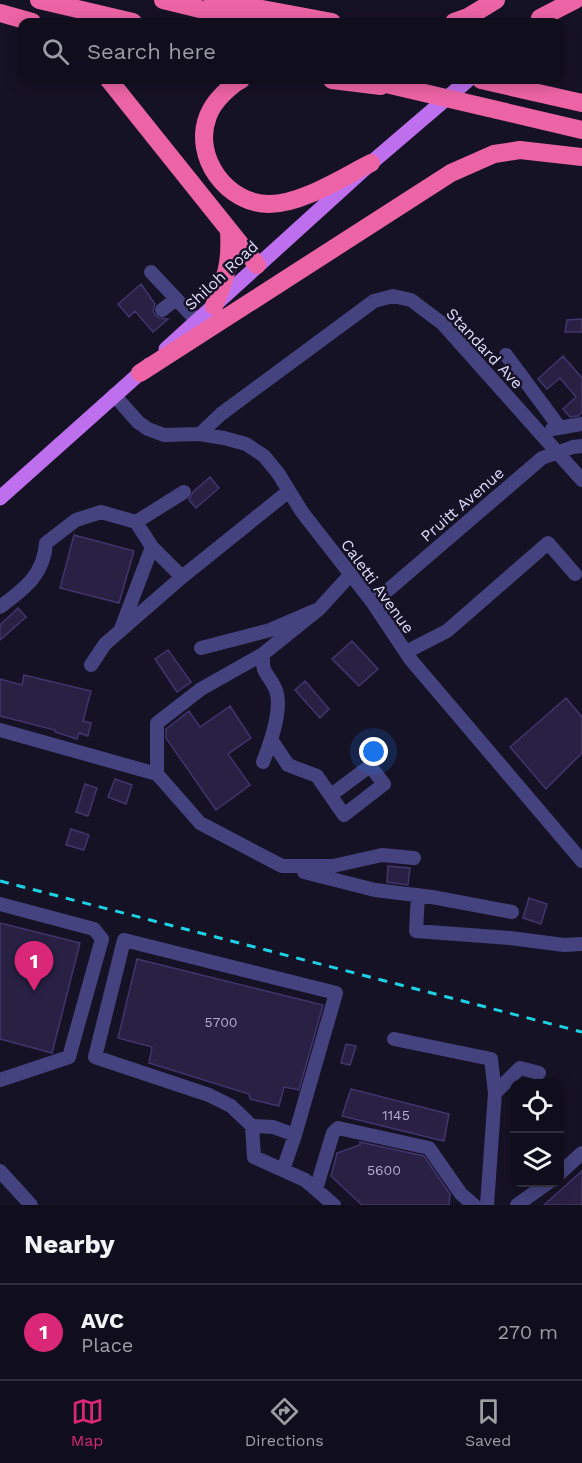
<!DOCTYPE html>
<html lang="en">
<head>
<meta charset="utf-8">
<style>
	:root { --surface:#100e1c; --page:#1e1c29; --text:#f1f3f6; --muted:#9c9ca3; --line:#302e3b; --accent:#db2777 }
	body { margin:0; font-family:"Work Sans",sans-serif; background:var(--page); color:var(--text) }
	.controls { position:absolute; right:18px; bottom:18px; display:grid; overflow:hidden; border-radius:12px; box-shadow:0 3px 15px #0003 }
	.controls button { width:54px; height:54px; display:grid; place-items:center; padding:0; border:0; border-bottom:2px solid var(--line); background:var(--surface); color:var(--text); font:30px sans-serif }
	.you { position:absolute; left:374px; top:752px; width:21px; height:21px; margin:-15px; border:4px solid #fff; border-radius:50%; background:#1a73e8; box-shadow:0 0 0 9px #1a73e833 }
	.badge { display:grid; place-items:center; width:39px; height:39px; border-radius:50%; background:var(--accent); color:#fff; font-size:20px; font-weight:700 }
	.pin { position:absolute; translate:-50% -50px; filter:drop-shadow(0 2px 3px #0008) }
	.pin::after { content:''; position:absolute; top:32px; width:21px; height:18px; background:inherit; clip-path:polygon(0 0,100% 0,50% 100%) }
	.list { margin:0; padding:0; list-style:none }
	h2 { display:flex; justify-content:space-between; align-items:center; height:78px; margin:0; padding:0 24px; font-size:26px }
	h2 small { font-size:20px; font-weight:400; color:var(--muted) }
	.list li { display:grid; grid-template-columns:39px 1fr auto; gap:18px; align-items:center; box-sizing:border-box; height:96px; padding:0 24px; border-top:2px solid var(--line) }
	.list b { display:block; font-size:22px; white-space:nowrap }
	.list p { margin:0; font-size:20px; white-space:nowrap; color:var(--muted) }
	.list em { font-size:20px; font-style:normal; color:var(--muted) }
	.icon { flex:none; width:33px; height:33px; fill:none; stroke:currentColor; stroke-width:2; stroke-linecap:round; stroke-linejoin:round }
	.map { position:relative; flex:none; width:582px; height:1205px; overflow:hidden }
	.search { position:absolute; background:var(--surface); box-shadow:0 3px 15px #0003; left:18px; right:18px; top:18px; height:66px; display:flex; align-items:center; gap:15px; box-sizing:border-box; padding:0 21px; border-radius:12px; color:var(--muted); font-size:22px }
	.sheet { height:174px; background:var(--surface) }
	nav { display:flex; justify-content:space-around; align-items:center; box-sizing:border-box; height:84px; border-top:2px solid var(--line); background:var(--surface); font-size:16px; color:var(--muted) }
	nav a { display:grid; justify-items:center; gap:3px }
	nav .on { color:var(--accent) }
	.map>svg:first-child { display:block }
	.building { fill:#282144; stroke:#40356d; stroke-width:1.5 }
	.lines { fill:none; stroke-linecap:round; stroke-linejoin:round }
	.minor { stroke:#45437f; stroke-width:14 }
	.major { stroke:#be6fee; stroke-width:15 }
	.highway { stroke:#ed64a6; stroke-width:18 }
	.rail { stroke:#1ed1e4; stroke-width:3; stroke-dasharray:9 8; stroke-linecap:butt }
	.labels { text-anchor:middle; stroke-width:5; stroke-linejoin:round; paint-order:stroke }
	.number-label { font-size:14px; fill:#b1accd }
	.street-label { font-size:16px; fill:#dfdbfb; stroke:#161225 }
</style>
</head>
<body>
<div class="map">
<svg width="582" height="1205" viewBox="0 0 582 1205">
	<rect width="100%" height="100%" fill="#161225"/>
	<path class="building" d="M141,284L155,304L153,311L155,315L159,318L168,319L153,332L135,311L129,317L118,304Z
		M582,319V332H565L567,320Z
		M563,356L582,378V412L578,416L570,417L563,409L576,397L560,378L547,389L538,379Z
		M210,477L219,488L196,508L189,500L193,492Z
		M74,535L134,551L119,603L60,588Z
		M18,608L26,617L0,640V625Z
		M352,641L378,669L359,686L332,659Z
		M168,650L191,682L177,692L155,659Z
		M24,675L91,691L83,721L91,723L88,736L79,733L77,739L55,732V730L0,716V679L22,685Z
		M305,681L329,709L320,718L295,690Z
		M566,698L582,717V753L546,789L510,747Z
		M230,706L251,738L228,754L250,785L216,810L166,738V729L189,711L200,727Z
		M115,779L132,785L126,804L108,797Z
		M85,784L97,788L88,816L76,812Z
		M71,829L89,835L84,850L66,845Z
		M388,866L410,868L408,885L387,882Z
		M529,898L547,904L541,924L523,918Z
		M0,923L80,943L52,1053L0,1039Z
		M137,959L323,1005L299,1090L284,1087L279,1106L250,1099L249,1094L149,1063L152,1047L118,1038Z
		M346,1044L356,1046L350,1065L341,1063Z
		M351,1089L449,1114L444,1141L342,1116Z
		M360,1142L424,1156L450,1194L449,1205H362L331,1176L337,1153L360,1145Z
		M582,1171V1205H544Z"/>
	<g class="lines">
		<path class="minor" d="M151,272L197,321
			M162,310L176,299
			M506,355L560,428
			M114,395L138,422L148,429L164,435L200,434L224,438L246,444L264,456L278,473L302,512L373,603L411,660L582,861
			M552,429L582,424
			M200,434L221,414L374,301L393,296L411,300L443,324L582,480
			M136,522L152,547L182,577L289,491
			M373,603L542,458L573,447L582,446
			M0,607C24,589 44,575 46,543L76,520L101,512L136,522L184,492
			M121,629L152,547
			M201,648L270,630L319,609L351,574
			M406,652L447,631L548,543L575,574
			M91,665L105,644L182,577
			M0,730L157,774L200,823L282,866H333L382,855L414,858
			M272,741L288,765L317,776L344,815L384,784L370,766L331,795
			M263,762C270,744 284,707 275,688C267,671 262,676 263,654
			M157,774V723L201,689L263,654L319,609
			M304,872L375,890L432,897L512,912
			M418,895L416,931L510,938L564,945L582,944
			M0,904L94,929L102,939L69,1057L0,1080
			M394,1039L491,1059L495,1093
			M252,1126L273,1127L295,1135L336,993L124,940L95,1057L209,1095L231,1106L252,1126L254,1157L305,1180L334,1205
			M283,1170L295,1135
			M0,1171L31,1205
			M560,1173L582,1153
			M316,1189L333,1133L338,1128L429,1148L461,1194L474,1205
			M487,1205L495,1093L520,1068L539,1073
			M517,1205L549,1182"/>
		<path class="major" d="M166,349L371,163L468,80
			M0,498L149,365"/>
		<path class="highway" d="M39,0L133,22
			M163,0L253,22
			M213,0L332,22
			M0,13L32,22
			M540,18L575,0
			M454,22L468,17L496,0
			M109,80L257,265
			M241,80C234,83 229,88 223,94C217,100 211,108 208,116C192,157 227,204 269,204C302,204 343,177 371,163
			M332,80L381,86
			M369,80L582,130
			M481,80L582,103
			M214,306C226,277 231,263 229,231
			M140,373L451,173L494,154L520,150L582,157"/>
		<path class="rail" d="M0,881L582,1032"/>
	</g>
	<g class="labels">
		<g class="number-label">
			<text x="221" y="1027">5700</text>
			<text x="396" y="1120">1145</text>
			<text x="384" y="1175">5600</text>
		</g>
		<g class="street-label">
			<text transform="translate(221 275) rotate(-43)" y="6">Shiloh Road</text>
			<text transform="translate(485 348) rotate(47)" y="6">Standard Ave</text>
			<text transform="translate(462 504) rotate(-41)" y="6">Pruitt Avenue</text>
			<text transform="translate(378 586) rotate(54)" y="6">Caletti Avenue</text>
		</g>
	</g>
</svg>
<div class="controls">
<button><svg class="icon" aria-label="locate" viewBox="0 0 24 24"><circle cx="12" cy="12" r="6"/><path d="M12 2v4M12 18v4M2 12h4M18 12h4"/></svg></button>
<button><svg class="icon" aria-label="layers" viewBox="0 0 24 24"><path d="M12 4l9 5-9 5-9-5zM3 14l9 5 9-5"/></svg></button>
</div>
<div class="you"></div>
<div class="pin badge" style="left:34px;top:991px">1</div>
<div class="search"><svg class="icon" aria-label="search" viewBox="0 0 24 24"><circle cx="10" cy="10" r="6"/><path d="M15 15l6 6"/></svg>Search here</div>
</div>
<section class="sheet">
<h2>Nearby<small></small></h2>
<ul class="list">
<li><span class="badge">1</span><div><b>AVC</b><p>Place</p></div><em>270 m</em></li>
</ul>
</section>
<nav>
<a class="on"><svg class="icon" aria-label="map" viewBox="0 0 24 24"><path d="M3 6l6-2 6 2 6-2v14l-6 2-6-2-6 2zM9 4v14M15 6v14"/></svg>Map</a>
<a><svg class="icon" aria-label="directions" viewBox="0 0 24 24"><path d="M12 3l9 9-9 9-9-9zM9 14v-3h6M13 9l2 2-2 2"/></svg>Directions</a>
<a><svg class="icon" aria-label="saved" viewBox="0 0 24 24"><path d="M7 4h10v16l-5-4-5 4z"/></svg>Saved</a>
</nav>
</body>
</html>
